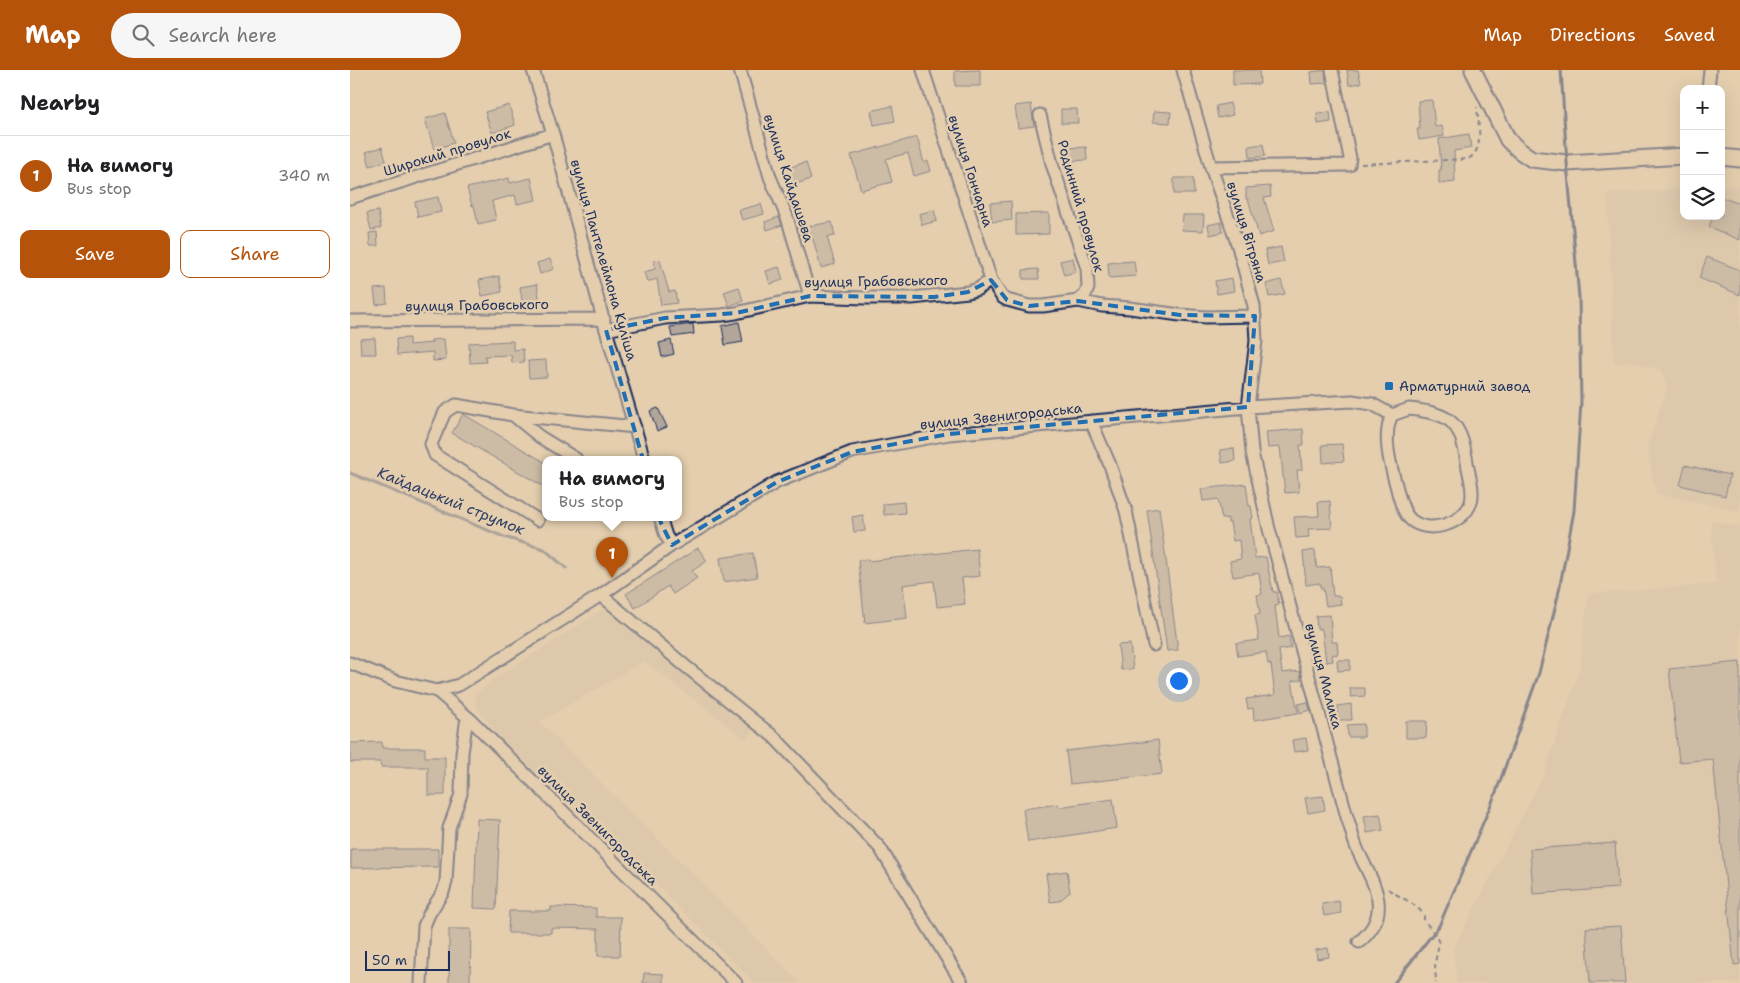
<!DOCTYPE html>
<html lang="en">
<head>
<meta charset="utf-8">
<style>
	:root { --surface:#fff; --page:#f6f6f6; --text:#202124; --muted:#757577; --line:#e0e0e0; --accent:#b45309 }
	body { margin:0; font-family:"Shantell Sans",sans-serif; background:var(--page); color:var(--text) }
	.controls { position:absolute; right:15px; top:15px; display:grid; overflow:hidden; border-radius:10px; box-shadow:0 5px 20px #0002 }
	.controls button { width:45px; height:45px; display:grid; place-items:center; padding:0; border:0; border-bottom:1px solid var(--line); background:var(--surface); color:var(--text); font:25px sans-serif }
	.scale { position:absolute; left:15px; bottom:12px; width:85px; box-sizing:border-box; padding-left:5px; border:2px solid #1b2f5e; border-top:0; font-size:14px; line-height:18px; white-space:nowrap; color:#1b2f5e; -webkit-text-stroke:4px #e4ceae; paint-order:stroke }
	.you { position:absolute; left:828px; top:610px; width:18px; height:18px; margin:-12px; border:4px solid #fff; border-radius:50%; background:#1a73e8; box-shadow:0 0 0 8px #1a73e833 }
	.badge { display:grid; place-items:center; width:32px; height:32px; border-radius:50%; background:var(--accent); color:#fff; font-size:16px; font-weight:700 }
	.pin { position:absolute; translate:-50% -41px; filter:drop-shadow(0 1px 2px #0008) }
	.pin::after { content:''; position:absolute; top:26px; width:18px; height:15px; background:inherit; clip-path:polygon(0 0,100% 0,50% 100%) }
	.popup { position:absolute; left:192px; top:386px; width:140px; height:65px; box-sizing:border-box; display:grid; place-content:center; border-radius:10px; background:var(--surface); filter:drop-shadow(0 1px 4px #0005); font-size:16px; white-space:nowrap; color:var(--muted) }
	.popup b { font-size:19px; color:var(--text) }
	.popup::after { content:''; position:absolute; left:50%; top:100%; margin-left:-10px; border:10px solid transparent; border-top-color:var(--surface) }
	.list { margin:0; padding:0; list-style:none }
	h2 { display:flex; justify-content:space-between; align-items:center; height:65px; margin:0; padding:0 20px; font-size:21px }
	h2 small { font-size:16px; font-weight:400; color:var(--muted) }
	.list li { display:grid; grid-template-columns:32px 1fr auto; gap:15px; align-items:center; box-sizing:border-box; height:80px; padding:0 20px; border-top:1px solid var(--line) }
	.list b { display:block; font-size:19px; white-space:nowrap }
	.list p { margin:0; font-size:16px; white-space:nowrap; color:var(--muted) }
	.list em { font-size:16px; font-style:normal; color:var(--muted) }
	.actions { display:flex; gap:10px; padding:15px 20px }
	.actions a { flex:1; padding:11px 0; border:1px solid var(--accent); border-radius:10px; text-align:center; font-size:18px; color:var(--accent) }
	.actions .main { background:var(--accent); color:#fff }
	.icon { flex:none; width:28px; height:28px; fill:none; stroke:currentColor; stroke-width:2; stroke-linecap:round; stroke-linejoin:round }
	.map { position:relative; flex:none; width:1390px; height:913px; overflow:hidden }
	header { display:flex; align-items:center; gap:30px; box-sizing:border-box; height:70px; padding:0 25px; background:var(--accent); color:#fff }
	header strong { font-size:24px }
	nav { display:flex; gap:28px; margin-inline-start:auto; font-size:18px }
	.search { width:350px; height:45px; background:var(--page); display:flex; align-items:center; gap:12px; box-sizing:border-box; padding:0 18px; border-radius:28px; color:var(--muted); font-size:19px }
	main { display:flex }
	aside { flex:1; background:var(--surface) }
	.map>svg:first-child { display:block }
	.built { fill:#d5c2a8 }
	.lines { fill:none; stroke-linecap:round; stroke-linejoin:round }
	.stream { stroke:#6b6d7e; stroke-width:3 }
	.building { fill:#b2a69a; stroke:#1b2f5e }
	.minor-casing { stroke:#1b2f5e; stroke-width:15 }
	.major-casing { stroke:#1b2f5e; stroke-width:19 }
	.path { stroke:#1b2f5e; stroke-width:2; stroke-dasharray:5 4; stroke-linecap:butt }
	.minor { stroke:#e4ceae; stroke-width:11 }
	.major { stroke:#e4ceae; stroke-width:15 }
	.rail { stroke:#1b2f5e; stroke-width:3 }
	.marked { fill:none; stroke:#1f6fb2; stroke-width:4; stroke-dasharray:10 6; stroke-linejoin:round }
	.poi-dot { fill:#1f6fb2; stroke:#e4ceae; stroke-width:2 }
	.labels { text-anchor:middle; stroke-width:5; stroke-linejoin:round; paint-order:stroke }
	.street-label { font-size:14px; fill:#1b2f5e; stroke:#e4ceae }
	.poi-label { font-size:14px; fill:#1b2f5e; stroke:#e4ceae; text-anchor:start }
	.water-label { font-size:15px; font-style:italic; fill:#2f3f66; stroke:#e4ceae }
</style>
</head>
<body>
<header>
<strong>Map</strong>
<div class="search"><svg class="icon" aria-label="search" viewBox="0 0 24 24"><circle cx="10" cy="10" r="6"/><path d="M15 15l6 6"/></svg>Search here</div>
<nav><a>Map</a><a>Directions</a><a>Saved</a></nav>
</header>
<main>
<aside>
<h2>Nearby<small></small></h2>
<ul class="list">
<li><span class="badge">1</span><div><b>На вимогу</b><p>Bus stop</p></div><em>340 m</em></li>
</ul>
<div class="actions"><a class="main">Save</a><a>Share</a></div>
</aside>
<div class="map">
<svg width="1390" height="913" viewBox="0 0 1390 913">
	<rect width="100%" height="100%" fill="#e4ceae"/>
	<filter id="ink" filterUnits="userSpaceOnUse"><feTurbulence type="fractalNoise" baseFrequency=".02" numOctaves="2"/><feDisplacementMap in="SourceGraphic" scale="10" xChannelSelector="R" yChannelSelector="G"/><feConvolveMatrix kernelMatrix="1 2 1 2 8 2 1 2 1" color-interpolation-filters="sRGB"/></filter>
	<g filter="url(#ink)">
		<path class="built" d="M1390,116V441L1306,424L1297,377L1317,318L1311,301L1283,291L1264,294L1257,123L1334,119V146H1371V117Z
			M1361,451L1390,456V913H1107L1103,879L1193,706L1230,598L1238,524L1366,514Z
			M254,539L405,660L395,669L294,591L190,652L344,805L450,913H404L301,809L151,670L126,636L125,624L144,609Z"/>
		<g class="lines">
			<path class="stream" d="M0,403L154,467L194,479L216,498"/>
		</g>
		<path class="building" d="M630,0V16H605V1Z
			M883,0H909L910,14L883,15Z
			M975,0L976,13L962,14L961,2Z
			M997,0H1008L1011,13L999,15Z
			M1082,30L1085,57L1092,56L1094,66L1069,70L1067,59H1070L1068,31Z
			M880,33L883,45L868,48L866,36Z
			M681,34L684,56L668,58L665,36Z
			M159,35L165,55L142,63L135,42Z
			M542,36L545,51L524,55L521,41Z
			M711,39H727L728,53H711Z
			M804,41L821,42L820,53L803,52Z
			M980,42L981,52L968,54L967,43Z
			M95,43L104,73L84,79L75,49Z
			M1119,64L1121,78L1104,81L1105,112L1089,114V100H1091L1089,69Z
			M567,67L574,93L578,91L581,101L564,106L558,83L536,89L542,112L511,120L501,85Z
			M913,74L915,86L900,88L899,76Z
			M32,77L36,91L20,96L16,82Z
			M736,77L737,90L718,91L717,78Z
			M456,92L461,109L443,115L438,98Z
			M159,108L160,113L181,108L186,130L167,134L165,125L142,131L146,150L128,154L124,135L122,136L117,118Z
			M824,108H843L844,124H824Z
			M920,116L921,127L914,128L924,161L909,166L898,129H896V118Z
			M88,127L91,142L68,147L65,132Z
			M1371,127L1390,134V170L1359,157L1363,146H1371Z
			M661,131L662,150L642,152L640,133Z
			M411,134L414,144L392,150L389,140Z
			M584,140L587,151L572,155L569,144Z
			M28,141L31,158L21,160L17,143Z
			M699,143V164L666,165V144Z
			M833,145H854L853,161L832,160Z
			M429,147L432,155L417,160L415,152Z
			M482,152L485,166L477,167L485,194L471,198L463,169L462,170L459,156Z
			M871,152L873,162L860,165L858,155Z
			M27,162L28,176H20L19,163Z
			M931,177L934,192L918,195L915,180Z
			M1357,187L1390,200V225L1349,208Z
			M723,188L726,202L714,205L710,191Z
			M200,189L204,199L190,204L187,193Z
			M310,190L319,222L325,221L327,233L311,235L307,209L297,212L294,202L305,199L304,191Z
			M784,191L786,206L759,208L758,193Z
			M429,197L433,210L420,214L416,201Z
			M688,199L689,209H673V200Z
			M149,206L152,222L132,226L129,210Z
			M882,208L884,221L867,224L865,211Z
			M931,210L935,224L919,227L916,214Z
			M187,214L190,234L173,237L170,217Z
			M389,217L393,231L379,236L374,222Z
			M36,218L37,233L26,235L24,219Z
			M389,252L393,272L375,275L372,256Z
			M343,254L344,264L322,267L320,257Z
			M25,268L26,284H11L10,269Z
			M59,268V275L82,273L81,270L94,269L96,290L83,291V282L47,285L46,269Z
			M321,270L324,284L312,287L309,273Z
			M163,271V280L173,279L174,292L162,293L161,285L135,286L136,292L120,293L119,273Z
			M196,290L197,307L179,308L178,291Z
			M308,338L317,357L307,361L300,341Z
			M113,344L196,393V418L102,363Z
			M953,359L954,375H950L952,400H947L949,422L935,423L930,377L918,378L916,362Z
			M992,374L994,391L973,393L972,375Z
			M884,378L885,391L872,393L870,380Z
			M1335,395L1380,405L1375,426L1330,415Z
			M896,414L899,436H901L903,448L900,449L905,488L916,487L923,522H927L929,535L925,536L929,568L939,566L941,578L929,580L932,603L950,601L951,610L942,611L948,643L904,650L903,638L898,639L896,629L925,625L921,594H918L916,582L888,586L886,573L909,570L905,545L910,544L907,525L912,524L909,503L883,507L880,491L891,489L889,470L883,471L880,452L878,453V448L872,449L868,429L853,431L851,419Z
			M980,431L982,458L958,459L959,467L946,468L944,447L969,446L968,432Z
			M554,432L555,443L534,445L533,434Z
			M809,438L828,580L817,581L797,440Z
			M513,445L515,461L504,462L502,447Z
			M348,478L357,491L342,501L347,508L323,524L318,516L285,538L276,524Z
			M627,479L630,506L612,508L615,534L587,537L584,511L553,515L557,548L515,553L508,490L518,489V491Z
			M965,480L967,498L980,497L983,526H990L991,534L976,536L973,518L971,519L970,513L956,515L953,482Z
			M403,483L407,507L374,512L370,488Z
			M980,545L982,572H987L988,584L982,585L983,591L976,592L972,559H967L966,546Z
			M780,574L783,599L771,600L768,575Z
			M987,590H1000V600L988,601Z
			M1390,592V894L1384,895L1363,689L1329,692L1319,599Z
			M1000,618H1015V626L1001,627Z
			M958,632L960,640L950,643L948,634Z
			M1001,634L1002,650H988L987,636Z
			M1056,651H1077L1076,668H1056Z
			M1014,654V667H998L997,655Z
			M956,668L958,680L944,682L942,670Z
			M808,670L812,704L720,714L716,681Z
			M32,672V678H75V687H95V725H78V697H31L30,692H0V673Z
			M973,726L975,740L958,743L955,728Z
			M763,729L767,758L678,772L673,739L708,734L709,737Z
			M1030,744L1033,760L1017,763L1014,746Z
			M127,749L150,750L146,839L124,838Z
			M1265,773L1268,818L1183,824L1180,779Z
			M1,779H88V797L1,798Z
			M717,801L720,822L709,831L700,832L696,804Z
			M989,831L991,843L974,846L972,834Z
			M201,837L246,838V847H271L270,886H248V859L201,858V863H158L159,841H201Z
			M1271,856L1275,913H1240L1236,858Z
			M99,859H121L120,913H99Z
			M978,878L979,887L967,889L966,880Z
			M294,903L313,904V913H293Z"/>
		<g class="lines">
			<g class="minor-casing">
				<path id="minor" d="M183,0L203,64L256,260L294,389
					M390,0L420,107L437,147L460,226
					M573,0L641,210
					M833,0L861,97L888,176L904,236L906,271L898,337L902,382L919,459L997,747C1001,758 1003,770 1008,781C1024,815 1044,843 1009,872
					M1358,19L1360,0
					M690,45L702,94L737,198L738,218L735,225L728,231
					M861,97L999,95L1000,88L982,0
					M0,128L203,64
					M0,251L254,249
					M256,260L315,248L372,245L386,243L460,226L516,228H562L618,222L628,219L641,210L652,227L657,230L679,236H693L728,231L752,236L780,238L830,245L856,247L905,246
					M1059,339C1105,344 1111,354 1118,398C1120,408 1124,421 1121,432C1114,454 1079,465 1061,450C1052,442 1049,426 1046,415C1040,394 1032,365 1042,345Z
					M163,345L190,367L226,389
					M741,351L760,395L776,441L804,575
					M310,447L316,466L322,475
					M188,450L85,385L81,374L95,342L106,335L163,345L285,357
					M251,525L334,595L424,667L530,778L612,913
					M0,593L45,611L87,621L122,651L386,913
					M87,621L109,615L251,525L322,475L427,412L502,382L599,364L898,337L1002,331L1022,334L1042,345
					M71,913L74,856L79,844L93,822L96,812L99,758L111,724L112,683L117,647"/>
			</g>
			<g class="major-casing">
				<path id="major" d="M1123,0L1158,70L1170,81L1182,89L1217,93L1334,86
					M1371,87L1390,89"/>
			</g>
			<path class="path" d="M1011,94L1118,89C1135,80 1128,54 1127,37
				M1038,819C1050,828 1065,832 1074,845V850L1086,866L1089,873L1085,893L1086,913"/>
			<use href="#minor" class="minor"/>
			<use href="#major" class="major"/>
			<path class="rail" d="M1044,913L1089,856L1145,725L1189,603L1208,526L1224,441L1231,332L1229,227L1217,93L1211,0"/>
		</g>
	</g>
	<path d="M0 0H1390V913H0ZM641,210L657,230L679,236L728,231L830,245L905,246L898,337L599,364L502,382L427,412L322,475L311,453L256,260L315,248L386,243L460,226L584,227L618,222Z" fill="#e4ceae" fill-opacity=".55" fill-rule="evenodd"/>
	<path class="marked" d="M641,210L657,230L679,236L728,231L830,245L905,246L898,337L599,364L502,382L427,412L322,475L311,453L256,260L315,248L386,243L460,226L584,227L618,222Z"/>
	<rect class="poi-dot" x="1034" y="311" width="10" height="10" rx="2.5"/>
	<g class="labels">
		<g class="street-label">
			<text transform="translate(97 82) rotate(-17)" y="5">Широкий провулок</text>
			<text transform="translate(621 101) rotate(72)" y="5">вулиця Гончарна</text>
			<text transform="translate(439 108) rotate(72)" y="5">вулиця Кайдашева</text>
			<text transform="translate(731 136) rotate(74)" y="5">Родинний провулок</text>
			<text transform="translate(897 162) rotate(73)" y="5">вулиця Вітряна</text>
			<text transform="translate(254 190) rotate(74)" y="5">вулиця Пантелеймона Куліша</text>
			<text transform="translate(526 211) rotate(-1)" y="5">вулиця Грабовського</text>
			<text transform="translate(127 235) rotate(-1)" y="5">вулиця Грабовського</text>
			<text transform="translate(651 346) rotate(-6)" y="5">вулиця Звенигородська</text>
			<text transform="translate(974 606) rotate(75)" y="5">вулиця Малика</text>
			<text transform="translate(248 755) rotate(45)" y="5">вулиця Звенигородська</text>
		</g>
		<g class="poi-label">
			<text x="1049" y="321">Арматурний завод</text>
		</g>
		<g class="water-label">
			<text transform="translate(101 431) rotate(22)" y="5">Кайдацький струмок</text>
		</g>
	</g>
</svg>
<div class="controls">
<button>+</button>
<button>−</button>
<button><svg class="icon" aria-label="layers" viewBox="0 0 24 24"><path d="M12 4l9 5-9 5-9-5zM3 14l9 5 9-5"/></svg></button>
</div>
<div class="scale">50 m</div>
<div class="you"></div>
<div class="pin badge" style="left:262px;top:508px">1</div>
<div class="popup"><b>На вимогу</b>Bus stop</div>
</div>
</main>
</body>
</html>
